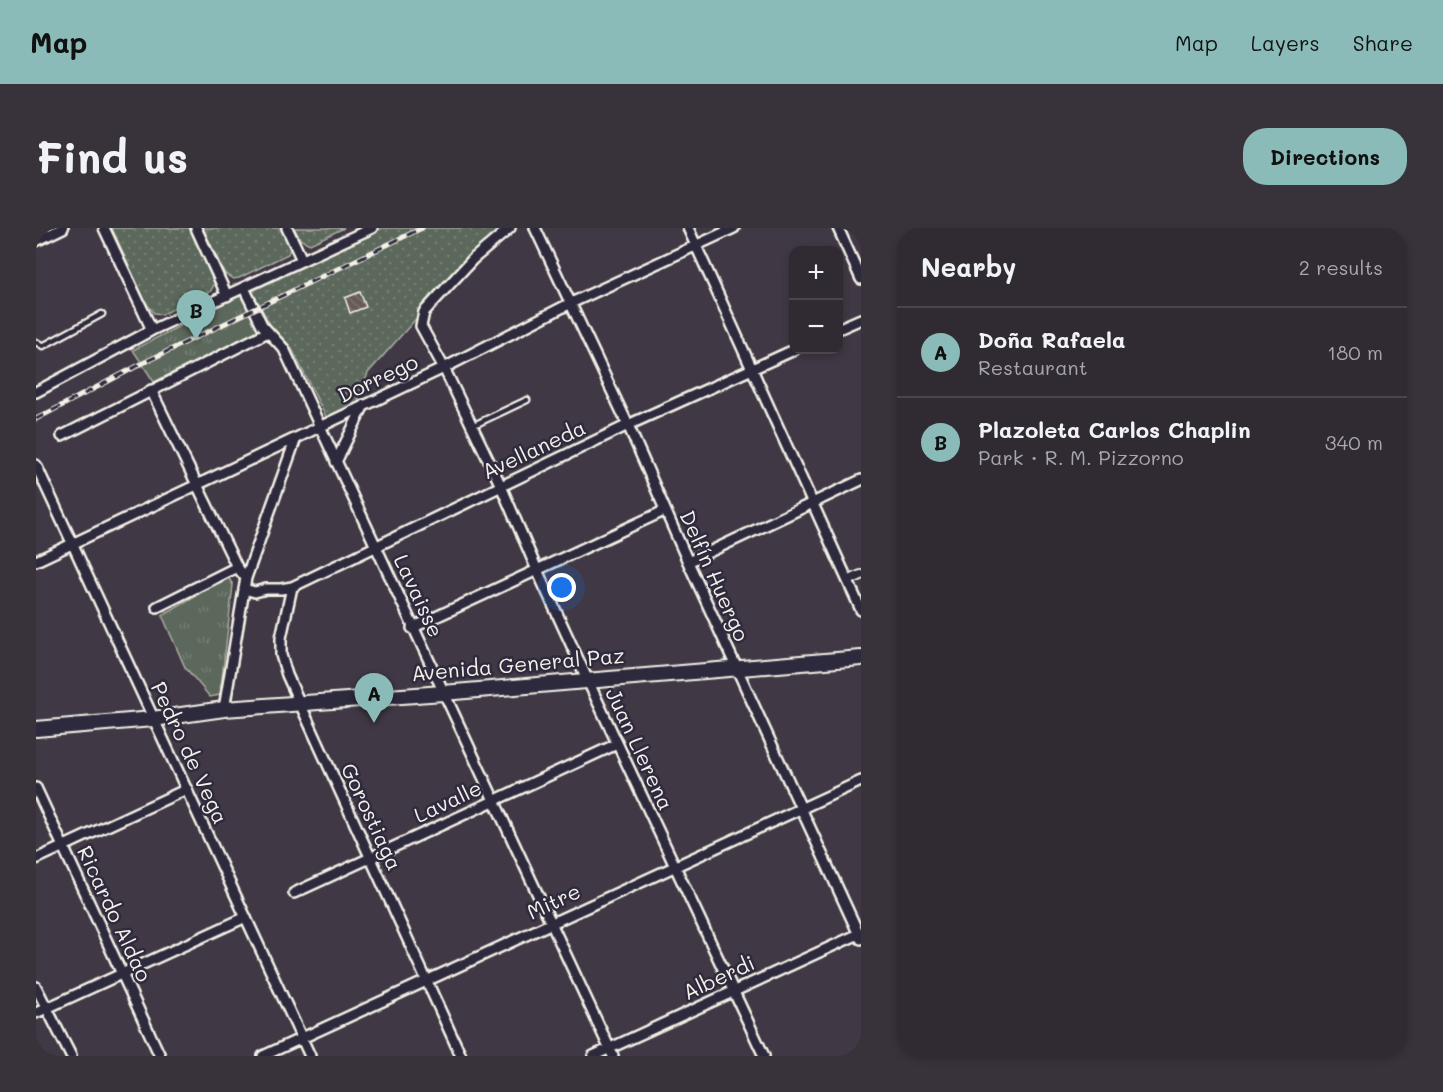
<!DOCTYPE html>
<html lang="en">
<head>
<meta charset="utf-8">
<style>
	:root { --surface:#302a33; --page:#38323b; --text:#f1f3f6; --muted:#a8a7ac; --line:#4b464e; --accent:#8bbbb9 }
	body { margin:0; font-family:Mali,sans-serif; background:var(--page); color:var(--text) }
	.controls { position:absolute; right:18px; top:18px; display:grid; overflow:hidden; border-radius:12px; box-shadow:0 3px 9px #0003 }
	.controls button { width:54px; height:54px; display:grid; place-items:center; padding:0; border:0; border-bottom:2px solid var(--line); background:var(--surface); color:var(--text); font:30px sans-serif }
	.you { position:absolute; left:526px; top:360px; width:21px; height:21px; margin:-15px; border:4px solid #fff; border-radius:50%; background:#1a73e8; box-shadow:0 0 0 9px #1a73e833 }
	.badge { display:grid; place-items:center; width:39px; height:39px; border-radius:50%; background:var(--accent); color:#111; font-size:20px; font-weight:700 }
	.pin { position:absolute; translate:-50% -50px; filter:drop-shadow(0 2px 3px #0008) }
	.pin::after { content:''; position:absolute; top:32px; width:21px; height:18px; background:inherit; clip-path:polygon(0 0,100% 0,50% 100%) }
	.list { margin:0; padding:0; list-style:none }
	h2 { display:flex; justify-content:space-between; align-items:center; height:78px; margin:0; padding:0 24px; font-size:26px }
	h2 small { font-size:20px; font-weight:400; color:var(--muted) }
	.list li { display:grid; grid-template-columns:39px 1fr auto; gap:18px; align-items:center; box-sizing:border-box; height:90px; padding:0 24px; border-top:2px solid var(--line) }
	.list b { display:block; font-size:22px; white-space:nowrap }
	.list p { margin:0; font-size:20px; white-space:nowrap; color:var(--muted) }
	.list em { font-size:20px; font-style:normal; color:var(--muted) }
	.map { position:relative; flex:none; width:825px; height:828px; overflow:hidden; border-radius:24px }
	header { display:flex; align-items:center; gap:36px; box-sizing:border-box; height:84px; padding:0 30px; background:var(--accent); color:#111 }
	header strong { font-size:28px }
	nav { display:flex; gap:33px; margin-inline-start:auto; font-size:21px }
	.intro { display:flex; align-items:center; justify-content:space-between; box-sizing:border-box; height:144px; padding:0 36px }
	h1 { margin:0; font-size:42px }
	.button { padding:15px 27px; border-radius:24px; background:var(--accent); color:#111; font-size:21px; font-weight:700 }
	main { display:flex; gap:36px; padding:0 36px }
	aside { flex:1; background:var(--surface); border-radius:24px; box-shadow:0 3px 9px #0003 }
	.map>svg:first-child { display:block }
	.grass { fill:url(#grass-dots); stroke:#a8aca2; stroke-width:1.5 }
	.park { fill:url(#park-tufts); stroke:#a8aca2; stroke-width:1.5 }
	.building { fill:url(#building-back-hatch); stroke:#f4f1e8; stroke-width:1.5 }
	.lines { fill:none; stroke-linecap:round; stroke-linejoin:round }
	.service-casing { stroke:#f4f1e8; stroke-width:9 }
	.pedestrian-casing { stroke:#f4f1e8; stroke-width:12 }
	.minor-casing { stroke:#f4f1e8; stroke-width:14 }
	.secondary-casing { stroke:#f4f1e8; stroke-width:18 }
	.service { stroke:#2f2a3d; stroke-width:4.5 }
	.pedestrian { stroke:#2f2a3d; stroke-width:8 }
	.minor { stroke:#2f2a3d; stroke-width:9 }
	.secondary { stroke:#2f2a3d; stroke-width:14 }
	.rail-casing { stroke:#f4f1e8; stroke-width:5 }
	.rail { stroke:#2f2a3d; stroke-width:3; stroke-dasharray:9; stroke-linecap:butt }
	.labels { text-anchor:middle; stroke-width:5; stroke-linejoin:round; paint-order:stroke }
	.street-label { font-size:21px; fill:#f4f1e8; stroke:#2f2a3d }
</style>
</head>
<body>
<header>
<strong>Map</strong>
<nav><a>Map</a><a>Layers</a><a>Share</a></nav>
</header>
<div class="intro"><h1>Find us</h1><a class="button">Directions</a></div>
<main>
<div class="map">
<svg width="825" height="828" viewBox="0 0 825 828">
	<defs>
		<pattern id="grass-dots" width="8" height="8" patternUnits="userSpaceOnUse" patternTransform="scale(1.5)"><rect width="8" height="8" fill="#5c685c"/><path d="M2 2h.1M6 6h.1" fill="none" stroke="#747e73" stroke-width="1.8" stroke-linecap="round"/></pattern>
		<pattern id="park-tufts" width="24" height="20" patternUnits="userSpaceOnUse" patternTransform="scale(1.5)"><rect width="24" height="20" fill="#5c685c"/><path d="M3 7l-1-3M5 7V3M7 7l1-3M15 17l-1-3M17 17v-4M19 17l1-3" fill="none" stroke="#747e73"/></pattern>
		<pattern id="building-back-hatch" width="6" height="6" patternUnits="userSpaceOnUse" patternTransform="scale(1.5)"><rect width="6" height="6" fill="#665a56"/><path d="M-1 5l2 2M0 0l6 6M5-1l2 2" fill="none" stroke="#7c726e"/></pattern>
	</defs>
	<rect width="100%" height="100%" fill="#403844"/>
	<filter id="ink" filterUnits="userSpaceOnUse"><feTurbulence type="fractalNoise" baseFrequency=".0167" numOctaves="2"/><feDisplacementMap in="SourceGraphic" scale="12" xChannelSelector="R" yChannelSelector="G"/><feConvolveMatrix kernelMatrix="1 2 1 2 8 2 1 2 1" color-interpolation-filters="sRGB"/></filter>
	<g filter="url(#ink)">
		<path class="grass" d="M76,0H155L178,48C179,55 178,58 174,64L127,86L118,85L110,75Z
			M167,0H248C252,10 257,16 252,26L203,50L197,51L189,46Z
			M258,0H308L274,16L265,12Z
			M347,0H471L439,24L332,145L321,175L291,191L255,119L236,100L216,63Z"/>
		<path class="park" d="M204,67L223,102L118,154L97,122Z
			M192,349L197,357L184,467L174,469L149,439L126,387Z"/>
		<path class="building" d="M324,64L330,79L314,85L309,70Z"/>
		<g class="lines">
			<g class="service-casing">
				<path id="service" d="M0,114L7,118L66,86
					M436,198L491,172"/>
			</g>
			<g class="pedestrian-casing">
				<path id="pedestrian" d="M812,353L825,347"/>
			</g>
			<g class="minor-casing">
				<path id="minor" d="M68,0L116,102
					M160,0L191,68
					M251,0L266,32
					M474,0L437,31L388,84L385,98L408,140L465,258L501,342L552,453L728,828
					M499,0L592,197L652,334L825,711
					M652,0L825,382
					M802,0L825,51
					M0,13L27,0
					M208,60L226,97L248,121L577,828
					M802,101L825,91
					M115,162L201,339L210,350
					M0,164L116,102L336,0
					M26,208L232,104
					M300,234L328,177
					M0,237L274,828
					M0,333L408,140L535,75L698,0
					M652,334L825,252
					M256,359L245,410V427L251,447L425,828
					M208,361L219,364L230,361H245L256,359L592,197L758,122
					M121,379L201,339
					M376,400L628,283
					M188,481L210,350L260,210
					M0,560L124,828
					M0,631L151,561
					M258,665L581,516
					M0,759L35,828
					M0,785L210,689
					M227,828L825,553
					M557,828L825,705"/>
			</g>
			<g class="secondary-casing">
				<path id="secondary" d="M0,501L117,491L188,481L407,465L825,430"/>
			</g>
			<use href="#service" class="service"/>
			<use href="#pedestrian" class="pedestrian"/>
			<use href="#minor" class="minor"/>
			<use href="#secondary" class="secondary"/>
			<g class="rail-casing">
				<path id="rail" d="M0,191L109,134L386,0"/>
			</g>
			<use href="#rail" class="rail"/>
		</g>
	</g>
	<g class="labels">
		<g class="street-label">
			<text transform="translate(342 151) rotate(-25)" y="7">Dorrego</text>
			<text transform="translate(498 222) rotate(-25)" y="7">Avellaneda</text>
			<text transform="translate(678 348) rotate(66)" y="7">Delfín Huergo</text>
			<text transform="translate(382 368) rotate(65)" y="7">Lavaisse</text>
			<text transform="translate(482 437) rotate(-5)" y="7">Avenida General Paz</text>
			<text transform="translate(603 521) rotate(65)" y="7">Juan Llerena</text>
			<text transform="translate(153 525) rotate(65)" y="7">Pedro de Vega</text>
			<text transform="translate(412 574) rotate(-25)" y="7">Lavalle</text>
			<text transform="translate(335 589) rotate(65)" y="7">Gorostiaga</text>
			<text transform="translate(518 674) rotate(-25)" y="7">Mitre</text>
			<text transform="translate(78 686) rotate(65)" y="7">Ricardo Aldao</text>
			<text transform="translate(683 750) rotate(-25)" y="7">Alberdi</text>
		</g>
	</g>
</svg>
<div class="controls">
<button>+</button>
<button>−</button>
</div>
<div class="you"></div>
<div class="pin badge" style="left:338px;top:495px">A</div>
<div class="pin badge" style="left:160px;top:112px">B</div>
</div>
<aside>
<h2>Nearby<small>2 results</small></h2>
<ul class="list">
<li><span class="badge">A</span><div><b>Doña Rafaela</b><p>Restaurant</p></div><em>180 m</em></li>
<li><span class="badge">B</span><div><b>Plazoleta Carlos Chaplin</b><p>Park · R. M. Pizzorno</p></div><em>340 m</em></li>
</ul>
</aside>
</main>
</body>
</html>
